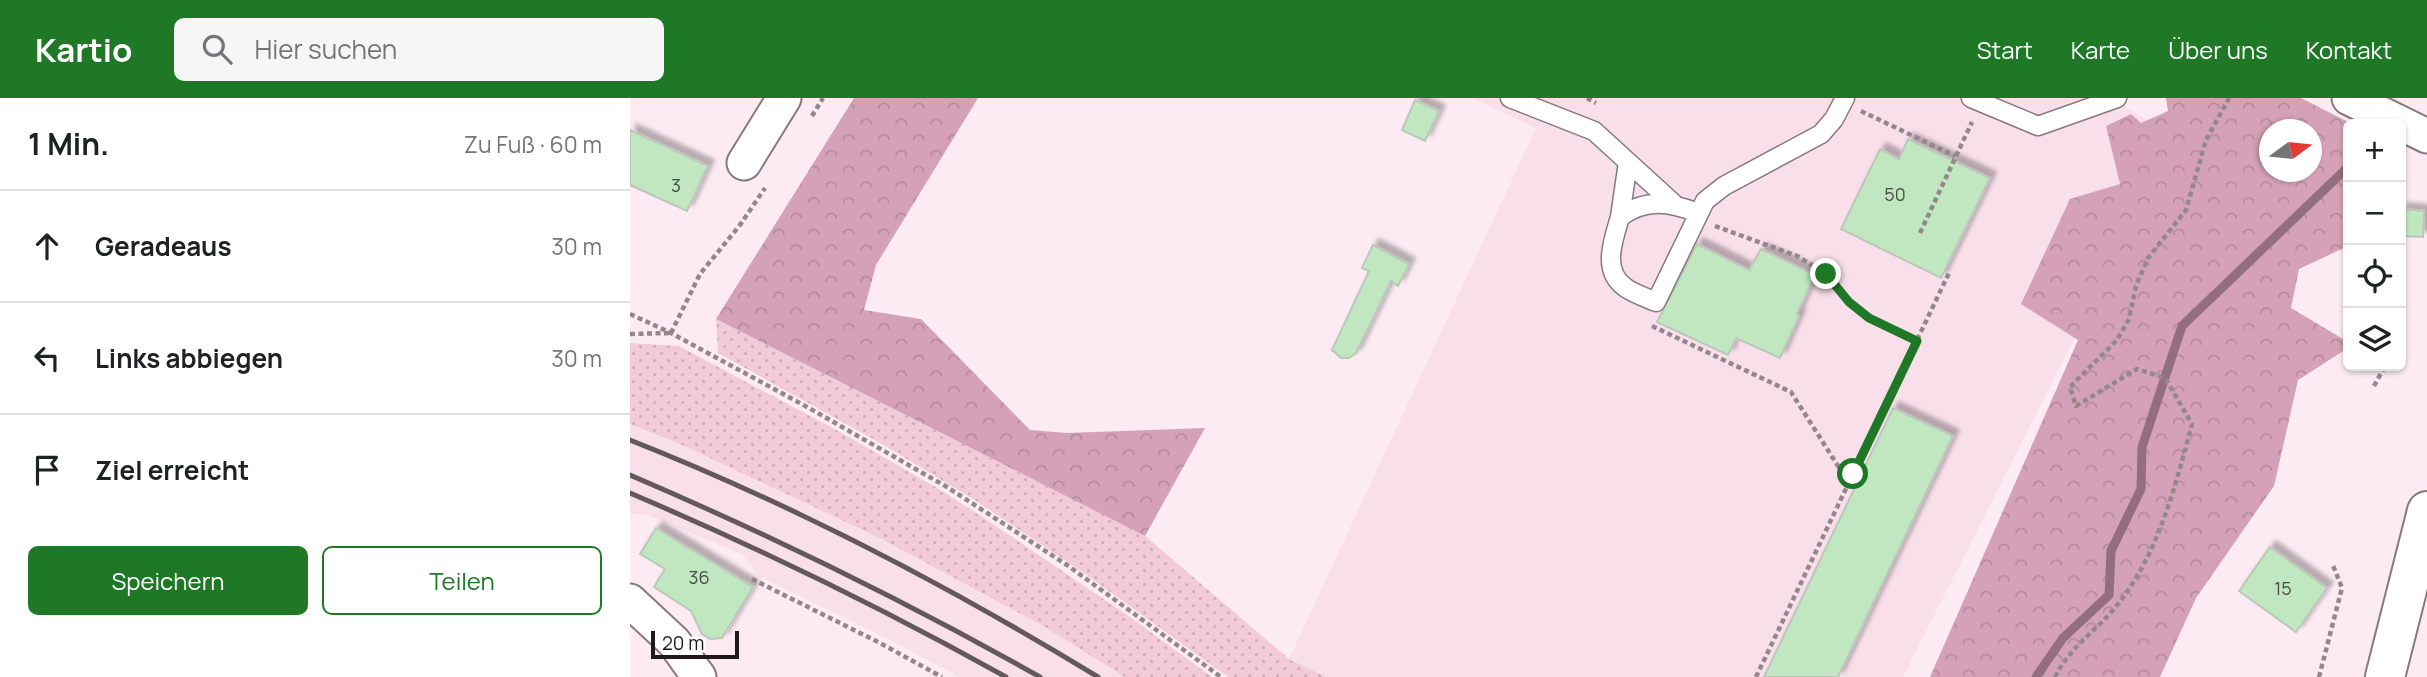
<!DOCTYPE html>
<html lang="de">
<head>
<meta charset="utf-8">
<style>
	:root { --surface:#fff; --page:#f6f6f6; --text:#202124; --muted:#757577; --line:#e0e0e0; --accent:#1e7826 }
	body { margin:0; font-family:Manrope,sans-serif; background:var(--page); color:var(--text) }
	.controls { position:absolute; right:21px; top:21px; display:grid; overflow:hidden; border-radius:10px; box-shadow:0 2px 5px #0004 }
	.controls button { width:63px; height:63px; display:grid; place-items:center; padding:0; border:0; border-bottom:2px solid var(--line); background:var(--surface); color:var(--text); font:35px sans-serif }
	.compass { position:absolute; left:1629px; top:21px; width:63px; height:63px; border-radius:50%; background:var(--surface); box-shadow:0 2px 5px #0004; rotate:75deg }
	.scale { position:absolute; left:21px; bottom:18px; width:88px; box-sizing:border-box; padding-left:7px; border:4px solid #1f191b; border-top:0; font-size:19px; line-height:24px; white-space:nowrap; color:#1f191b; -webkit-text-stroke:5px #fdfdfd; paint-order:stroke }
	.stop { position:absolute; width:21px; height:21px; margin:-16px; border:5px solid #1e7826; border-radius:50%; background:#fff }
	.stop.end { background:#1e7826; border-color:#fff; box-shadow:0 2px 7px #0008 }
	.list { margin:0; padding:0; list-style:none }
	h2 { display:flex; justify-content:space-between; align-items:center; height:91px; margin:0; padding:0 28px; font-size:30px }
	h2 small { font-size:23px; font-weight:400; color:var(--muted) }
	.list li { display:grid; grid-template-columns:46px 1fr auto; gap:21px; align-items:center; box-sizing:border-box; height:112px; padding:0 28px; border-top:2px solid var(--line) }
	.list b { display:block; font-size:26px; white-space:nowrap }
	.list em { font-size:23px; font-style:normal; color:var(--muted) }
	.actions { display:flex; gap:14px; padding:21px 28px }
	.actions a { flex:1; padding:16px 0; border:2px solid var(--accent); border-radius:10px; text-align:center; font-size:24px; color:var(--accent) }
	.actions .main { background:var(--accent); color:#fff }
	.icon { flex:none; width:38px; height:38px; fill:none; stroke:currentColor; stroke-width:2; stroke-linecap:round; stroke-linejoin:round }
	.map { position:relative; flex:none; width:1797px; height:579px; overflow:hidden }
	header { display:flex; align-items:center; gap:42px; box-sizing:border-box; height:98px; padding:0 35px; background:var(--accent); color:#fff }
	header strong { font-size:33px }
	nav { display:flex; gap:38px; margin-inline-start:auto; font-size:24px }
	.search { width:490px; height:63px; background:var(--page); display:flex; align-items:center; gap:18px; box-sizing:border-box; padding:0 24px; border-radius:10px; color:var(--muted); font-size:26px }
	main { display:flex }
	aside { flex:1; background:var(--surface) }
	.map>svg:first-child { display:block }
	.built { fill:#f9dfea }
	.grass { fill:url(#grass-dots) }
	.forest { fill:url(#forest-crowns); fill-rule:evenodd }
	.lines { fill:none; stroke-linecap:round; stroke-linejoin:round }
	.stream { stroke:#936e7e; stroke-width:9 }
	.building { fill:#c0e7bf; stroke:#bcc7bb; stroke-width:2; filter:url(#shadow) }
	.service-casing { stroke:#88797f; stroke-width:21 }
	.minor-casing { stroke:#88797f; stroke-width:37 }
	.tertiary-casing { stroke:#88797f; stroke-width:42 }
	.path { stroke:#93878b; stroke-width:4.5; stroke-dasharray:5 3.5; stroke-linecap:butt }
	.service { stroke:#fff; stroke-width:18 }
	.minor { stroke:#fff; stroke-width:33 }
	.tertiary { stroke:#fff; stroke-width:38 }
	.rail { stroke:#63595d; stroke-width:5 }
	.route { stroke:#1e7826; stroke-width:9 }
	.labels { text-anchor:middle; stroke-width:5; stroke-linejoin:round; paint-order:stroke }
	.number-label { font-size:18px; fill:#474c44 }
</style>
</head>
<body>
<header>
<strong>Kartio</strong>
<div class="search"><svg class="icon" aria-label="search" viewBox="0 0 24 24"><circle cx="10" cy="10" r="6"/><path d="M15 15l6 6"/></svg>Hier suchen</div>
<nav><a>Start</a><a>Karte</a><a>Über uns</a><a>Kontakt</a></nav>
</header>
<main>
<aside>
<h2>1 Min.<small>Zu Fuß · 60 m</small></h2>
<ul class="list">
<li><svg class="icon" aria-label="ahead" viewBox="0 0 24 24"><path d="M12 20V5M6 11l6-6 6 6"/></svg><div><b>Geradeaus</b></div><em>30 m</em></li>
<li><svg class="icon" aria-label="left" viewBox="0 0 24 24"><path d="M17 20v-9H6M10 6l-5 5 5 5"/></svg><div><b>Links abbiegen</b></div><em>30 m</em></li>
<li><svg class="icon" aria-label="arrive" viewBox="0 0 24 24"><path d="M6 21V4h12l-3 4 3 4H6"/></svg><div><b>Ziel erreicht</b></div></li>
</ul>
<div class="actions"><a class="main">Speichern</a><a>Teilen</a></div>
</aside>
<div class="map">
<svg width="1797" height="579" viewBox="0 0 1797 579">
	<defs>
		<pattern id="grass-dots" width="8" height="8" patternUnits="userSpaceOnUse" patternTransform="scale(1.75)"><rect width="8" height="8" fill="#f2cada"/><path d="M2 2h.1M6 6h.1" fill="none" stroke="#cfadba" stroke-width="1.8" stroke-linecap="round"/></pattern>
		<pattern id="forest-crowns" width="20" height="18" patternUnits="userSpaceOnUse" patternTransform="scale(1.75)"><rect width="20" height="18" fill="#d5a1b7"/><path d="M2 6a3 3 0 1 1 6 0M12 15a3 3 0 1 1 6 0" fill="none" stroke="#b68a9d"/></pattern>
		<filter id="shadow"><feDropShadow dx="6" dy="-6" stdDeviation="2" flood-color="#0004"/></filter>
	</defs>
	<rect width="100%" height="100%" fill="#fcebf2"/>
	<path class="built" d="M842,0H1478L1547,38L1273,579H696L659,561L906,30Z
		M0,275L566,579H329L262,543L129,478L112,456L15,416H0Z"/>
	<path class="grass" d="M86,221L515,438L659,561L696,579H598L451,473L343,401L252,346L88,255Z
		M0,245L49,248L210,334L312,393L354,420L500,519L582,579H495L417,530L250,440L46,344L0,326Z"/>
	<path class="forest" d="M224,0H348L246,167L234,212L291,221L400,332L437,335L575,330L515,438L86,221Z
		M1536,0H1671L1722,26H1718V148L1669,171L1661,210L1718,244V250L1668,282L1644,388L1566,500L1530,579H1300L1448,242L1391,206L1440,101L1490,86L1476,28L1501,16L1511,25L1538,13ZM1640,32H1682V74H1640Z"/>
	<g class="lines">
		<path class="stream" d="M1406,579L1433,540L1479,497L1481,453L1511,391L1512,349L1552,228L1718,69"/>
	</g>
	<path class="building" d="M785,2L809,13L795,43L772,32Z
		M0,32L78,68L57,113L0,87Z
		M1278,41L1360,80L1311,180L1211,131L1250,51L1269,61Z
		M1771,111L1794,113L1793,139L1771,138Z
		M1067,146L1119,172L1131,151L1185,177L1167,216L1169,218L1150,260L1106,240L1098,257L1027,224Z
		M743,147L779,166L768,188L761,183L726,255L719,260H711L702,252L739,173L732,170Z
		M1263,310L1323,338L1208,579H1134Z
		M26,430L123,489L92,540L80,541L72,536L61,513L24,489L35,471L10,456Z
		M1640,449L1697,490L1666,534L1609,493Z"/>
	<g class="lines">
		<g class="service-casing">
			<path id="service" d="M880,0L964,33L1043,105
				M1341,0L1408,28L1487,0
				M1068,115C1040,104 1016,100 990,119C983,143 971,173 996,190C1005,196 1017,200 1026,204L1075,103L1094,88L1191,36L1204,21L1215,0
				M990,119L998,64"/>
		</g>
		<g class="minor-casing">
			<path id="minor" d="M1719,0L1797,38
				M114,65L154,0
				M0,503L44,544L69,579"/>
		</g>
		<g class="tertiary-casing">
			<path id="tertiary" d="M1755,579L1797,413"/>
		</g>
		<path class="path" d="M957,0L966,5
			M1231,13L1325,58
			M182,18L193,0
			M1085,128L1167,158L1196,176L1219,204L1239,220L1287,243
			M1290,135L1342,24
			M0,216L41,235L179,310L317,389L437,467L591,579
			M1022,228L1161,294L1208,368L1223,376
			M41,235L70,176L110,127L135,90
			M0,236L40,235
			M1771,247L1772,246
			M1744,288L1755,268
			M122,481L248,544L312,579
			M1126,579L1319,175
			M1425,579C1440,548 1468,532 1488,506C1529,454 1545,389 1562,326L1535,280L1507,271L1446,308L1440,289L1487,242L1499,221L1506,188L1518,160L1556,112L1576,42L1599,0
			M1689,579L1712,490L1702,465"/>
		<use href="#service" class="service"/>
		<use href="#minor" class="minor"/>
		<use href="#tertiary" class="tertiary"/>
		<path class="rail" d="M0,342C162,406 319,488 468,579
			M0,377C140,437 277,504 410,579
			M0,395C129,450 254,511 376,579"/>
	</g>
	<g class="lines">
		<path class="route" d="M1196,176L1219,204L1239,220L1287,243L1223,376"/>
	</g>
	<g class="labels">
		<g class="number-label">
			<text x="46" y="94">3</text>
			<text x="1265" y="103">50</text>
			<text x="69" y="486">36</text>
			<text x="1653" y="497">15</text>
		</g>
	</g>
</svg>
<div class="controls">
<button>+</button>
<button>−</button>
<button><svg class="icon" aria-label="locate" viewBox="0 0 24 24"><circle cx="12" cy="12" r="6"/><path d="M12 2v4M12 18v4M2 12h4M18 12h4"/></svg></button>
<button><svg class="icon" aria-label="layers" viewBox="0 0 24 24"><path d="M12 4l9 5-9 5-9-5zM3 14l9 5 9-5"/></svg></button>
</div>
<svg class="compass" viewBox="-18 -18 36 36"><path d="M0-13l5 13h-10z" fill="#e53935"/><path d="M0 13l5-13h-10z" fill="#757577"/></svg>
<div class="scale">20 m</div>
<div class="stop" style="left:1223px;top:376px"></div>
<div class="stop end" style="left:1196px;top:176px"></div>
</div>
</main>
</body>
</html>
